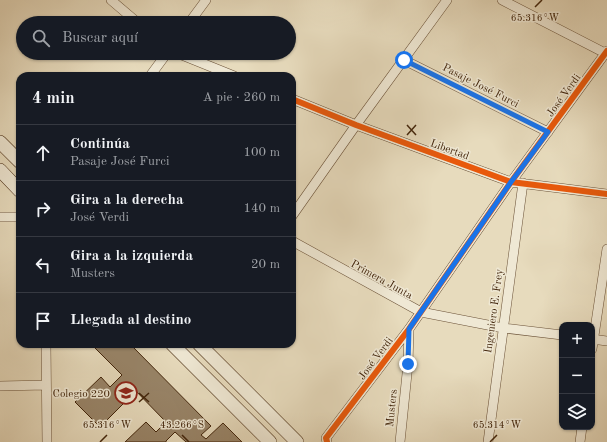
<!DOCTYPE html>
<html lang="es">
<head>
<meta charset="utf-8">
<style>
	:root { --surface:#171b24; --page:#242831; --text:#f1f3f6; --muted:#9ea1a6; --line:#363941 }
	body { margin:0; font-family:"Old Standard TT",serif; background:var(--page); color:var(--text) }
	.controls { position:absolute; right:12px; bottom:12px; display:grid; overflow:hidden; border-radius:8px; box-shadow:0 1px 3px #0004 }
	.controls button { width:36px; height:36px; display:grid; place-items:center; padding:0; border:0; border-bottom:1px solid var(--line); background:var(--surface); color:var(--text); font:20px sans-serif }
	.stop { position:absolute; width:12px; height:12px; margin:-9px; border:3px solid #1a73e8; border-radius:50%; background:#fff }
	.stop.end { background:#1a73e8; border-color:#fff; box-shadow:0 1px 4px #0008 }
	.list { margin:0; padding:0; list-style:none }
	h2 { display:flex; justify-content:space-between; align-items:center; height:52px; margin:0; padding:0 16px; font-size:17px }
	h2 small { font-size:13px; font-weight:400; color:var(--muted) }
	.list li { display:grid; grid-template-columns:26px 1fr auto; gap:12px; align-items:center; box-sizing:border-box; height:56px; padding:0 16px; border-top:1px solid var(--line) }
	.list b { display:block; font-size:15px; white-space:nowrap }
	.list p { margin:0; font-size:13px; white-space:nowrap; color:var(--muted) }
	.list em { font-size:13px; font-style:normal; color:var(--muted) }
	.icon { flex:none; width:22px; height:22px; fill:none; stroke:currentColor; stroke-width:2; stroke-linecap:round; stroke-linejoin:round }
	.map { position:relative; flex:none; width:607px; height:442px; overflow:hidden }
	.search { position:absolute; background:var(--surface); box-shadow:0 1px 3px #0004; left:16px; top:16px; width:280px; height:44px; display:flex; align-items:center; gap:10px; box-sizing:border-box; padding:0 14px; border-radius:22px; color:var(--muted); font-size:15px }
	.panel { position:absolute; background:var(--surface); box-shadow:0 1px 3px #0004; left:16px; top:72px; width:280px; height:276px; border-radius:12px }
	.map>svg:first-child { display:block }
	.building { fill:#988468; stroke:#42250b }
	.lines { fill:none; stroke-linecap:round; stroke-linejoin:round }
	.street-casing { stroke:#6b5238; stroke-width:10 }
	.secondary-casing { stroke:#42250b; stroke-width:14 }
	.street { stroke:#efe8d4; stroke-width:9 }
	.secondary { stroke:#efe8d4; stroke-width:13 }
	.cycleway-casing { stroke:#efe8d4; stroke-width:8 }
	.cycleway { stroke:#e8590c; stroke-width:6 }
	.route { stroke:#1a73e8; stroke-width:5 }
	.ticks { fill:none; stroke:#42250b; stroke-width:1.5 }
	.labels { text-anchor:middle; stroke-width:3; stroke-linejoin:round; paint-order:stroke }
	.street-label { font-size:11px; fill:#42250b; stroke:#efe8d4 }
	.poi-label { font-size:11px; fill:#42250b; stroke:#efe8d4; text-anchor:end }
	.ticks-label { font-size:10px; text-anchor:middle; fill:#42250b; stroke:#efe8d4; stroke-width:3; stroke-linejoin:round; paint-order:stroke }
</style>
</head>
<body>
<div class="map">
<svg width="607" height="442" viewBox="0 0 607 442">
	<rect width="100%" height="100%" fill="#e7dbbd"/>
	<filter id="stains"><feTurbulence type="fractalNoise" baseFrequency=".005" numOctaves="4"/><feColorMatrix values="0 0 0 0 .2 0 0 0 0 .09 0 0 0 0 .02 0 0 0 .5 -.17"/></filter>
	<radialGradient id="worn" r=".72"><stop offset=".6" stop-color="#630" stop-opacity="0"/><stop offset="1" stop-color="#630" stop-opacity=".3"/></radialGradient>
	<path class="building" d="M91,344H130L211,426L201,435L206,439L223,423L242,442H186L175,432L166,441V442H125L146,422L156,432L166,422L131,386L120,397L125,402L100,427L75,402L101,377L110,387L122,375Z"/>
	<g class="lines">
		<g class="street-casing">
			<path id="street" d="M111,0L138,23
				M502,0L607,54
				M189,23L206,0
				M177,53L234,76
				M404,60L548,132
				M150,76L167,53
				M292,99L356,125L511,182L607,194
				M292,216L356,125L447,0
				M0,217H20
				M292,241L421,312L503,328L562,335
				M592,339L607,341
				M46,344L47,442
				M592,349L607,249
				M0,386L46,385
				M327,442L326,438L409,329L511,182L607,51
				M400,442L408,364L409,329
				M488,442L523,183
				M580,442L582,427"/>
		</g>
		<g class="secondary-casing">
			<path id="secondary" d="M0,142L20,162
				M0,170L20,191
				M172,344L270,442
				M199,344L297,442"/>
		</g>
		<use href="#street" class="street"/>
		<use href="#secondary" class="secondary"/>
		<g class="cycleway-casing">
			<path id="cycleway" d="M292,99L356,125L511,182L607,194
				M327,442L326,438L409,329L511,182L607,51"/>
		</g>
		<use href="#cycleway" class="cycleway"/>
	</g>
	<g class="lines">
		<path class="route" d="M404,60L548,132L511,182L409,329L408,364"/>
	</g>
	<path class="ticks" d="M535,7L542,0M407,125L416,135M407,135L416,125M139,393L149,402M139,402L149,393M182,435L189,442M100,442L107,435M490,442L497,435"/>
	<defs>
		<g id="school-ring" transform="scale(1.15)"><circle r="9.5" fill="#efe8d4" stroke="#8f2418" stroke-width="1.5"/><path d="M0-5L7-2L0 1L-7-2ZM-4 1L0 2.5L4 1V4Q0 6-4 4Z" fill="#8f2418"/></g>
	</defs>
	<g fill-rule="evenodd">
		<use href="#school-ring" x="126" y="393"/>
	</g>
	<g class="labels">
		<g class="street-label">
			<text transform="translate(481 85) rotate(27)" y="4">Pasaje José Furci</text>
			<text transform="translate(563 95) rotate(-54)" y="4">José Verdi</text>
			<text transform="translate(450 149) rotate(20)" y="4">Libertad</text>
			<text transform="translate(382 279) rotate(29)" y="4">Primera Junta</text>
			<text transform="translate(493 311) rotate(-82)" y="4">Ingeniero E. Frey</text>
			<text transform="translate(375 358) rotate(-53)" y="4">José Verdi</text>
			<text transform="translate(391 408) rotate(-84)" y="4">Musters</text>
		</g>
		<g class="poi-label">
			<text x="110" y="397">Colegio 220</text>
		</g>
	</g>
	<g class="ticks-label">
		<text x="535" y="21">65.316°W</text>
		<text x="107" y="428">65.316°W</text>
		<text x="182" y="428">43.266°S</text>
		<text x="497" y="428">65.314°W</text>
	</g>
	<rect width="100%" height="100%" filter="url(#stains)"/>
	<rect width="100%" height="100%" fill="url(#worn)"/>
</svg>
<div class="controls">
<button>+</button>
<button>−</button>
<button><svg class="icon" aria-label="layers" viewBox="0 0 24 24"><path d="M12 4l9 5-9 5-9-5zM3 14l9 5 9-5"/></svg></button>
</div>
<div class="stop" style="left:404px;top:60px"></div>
<div class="stop end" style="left:408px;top:364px"></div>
<div class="search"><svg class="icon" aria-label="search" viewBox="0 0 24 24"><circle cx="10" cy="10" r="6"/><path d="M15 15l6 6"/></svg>Buscar aquí</div>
<section class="panel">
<h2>4 min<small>A pie · 260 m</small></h2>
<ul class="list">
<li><svg class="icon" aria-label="ahead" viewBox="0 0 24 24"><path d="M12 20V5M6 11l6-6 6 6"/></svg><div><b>Continúa</b><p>Pasaje José Furci</p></div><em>100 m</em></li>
<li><svg class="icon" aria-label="right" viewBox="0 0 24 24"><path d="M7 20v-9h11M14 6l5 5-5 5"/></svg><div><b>Gira a la derecha</b><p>José Verdi</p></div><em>140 m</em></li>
<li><svg class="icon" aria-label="left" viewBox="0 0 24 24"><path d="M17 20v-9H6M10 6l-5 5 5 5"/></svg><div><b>Gira a la izquierda</b><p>Musters</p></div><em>20 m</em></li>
<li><svg class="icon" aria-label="arrive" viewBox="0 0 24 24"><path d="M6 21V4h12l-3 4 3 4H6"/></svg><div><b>Llegada al destino</b></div></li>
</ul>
</section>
</div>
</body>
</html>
